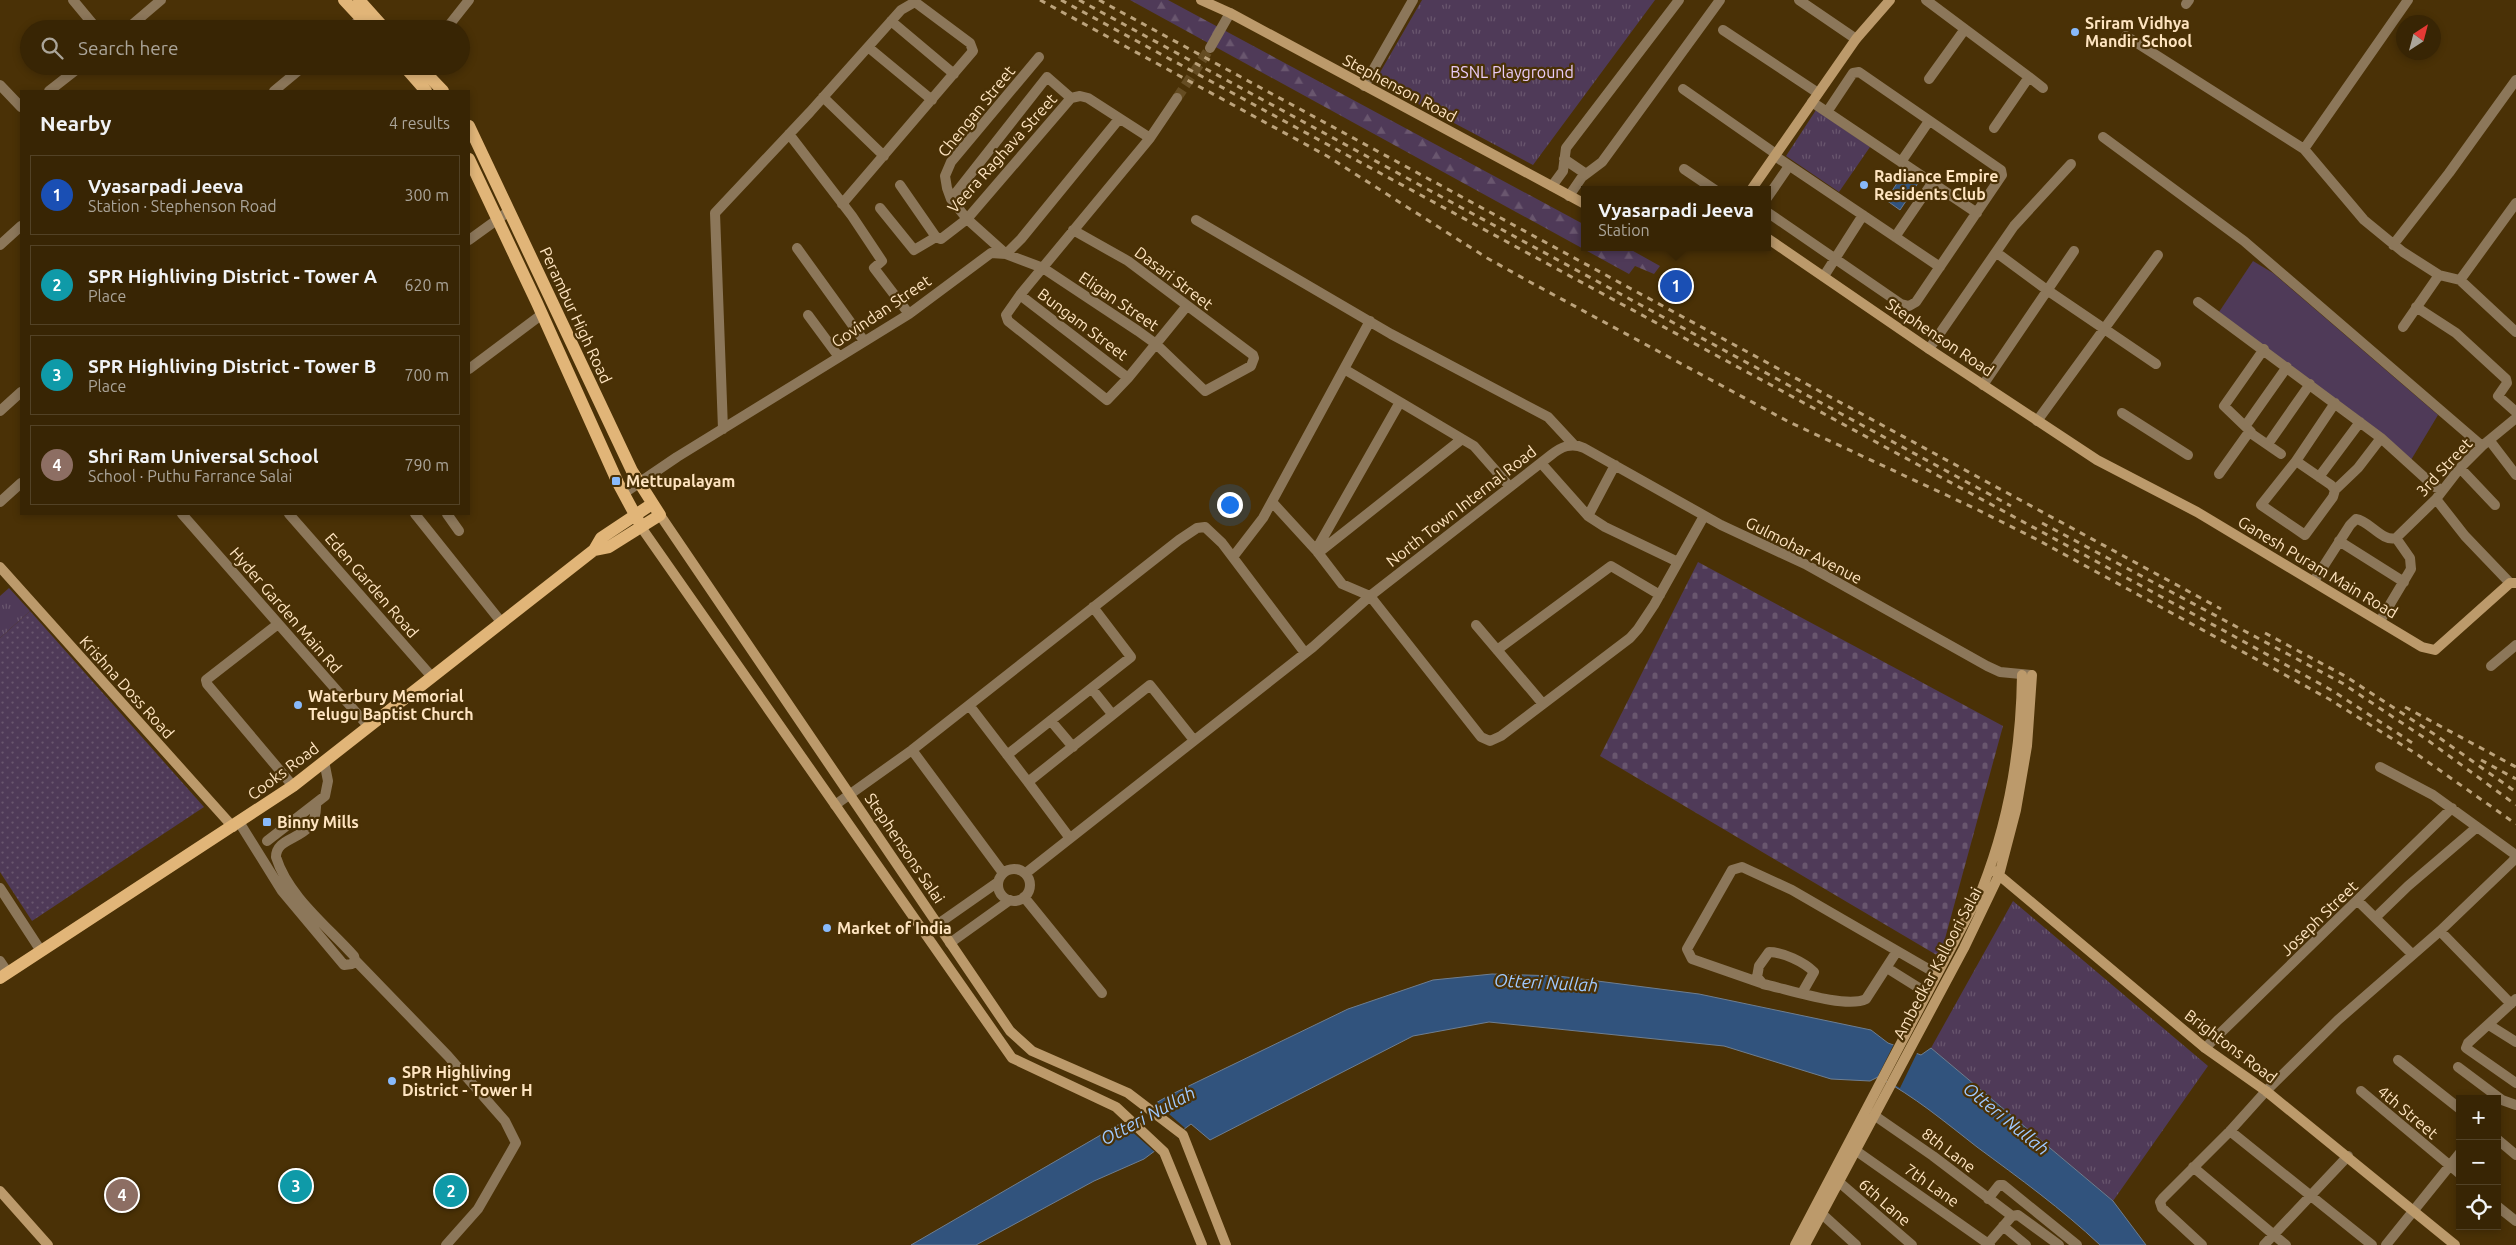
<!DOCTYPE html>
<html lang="en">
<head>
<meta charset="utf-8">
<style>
	:root { --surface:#382504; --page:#3f2d0e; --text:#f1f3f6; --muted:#aba59a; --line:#524226; --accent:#ea580c }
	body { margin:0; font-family:Ubuntu,sans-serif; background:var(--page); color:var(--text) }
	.controls { position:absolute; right:15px; bottom:15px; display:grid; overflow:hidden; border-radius:0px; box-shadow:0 2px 8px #0003 }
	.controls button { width:45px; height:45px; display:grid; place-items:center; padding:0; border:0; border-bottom:1px solid var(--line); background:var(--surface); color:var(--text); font:25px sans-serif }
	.compass { position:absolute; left:2396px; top:15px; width:45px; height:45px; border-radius:50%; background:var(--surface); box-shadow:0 2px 8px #0003; rotate:36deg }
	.you { position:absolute; left:1229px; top:504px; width:18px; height:18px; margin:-12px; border:4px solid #fff; border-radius:50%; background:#1a73e8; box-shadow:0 0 0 8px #1a73e833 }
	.badge { display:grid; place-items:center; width:32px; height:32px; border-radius:50%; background:var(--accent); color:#fff; font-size:16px; font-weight:700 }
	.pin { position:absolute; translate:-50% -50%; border:2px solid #fff; box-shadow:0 1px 5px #0006 }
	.popup { position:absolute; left:1581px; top:186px; width:190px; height:65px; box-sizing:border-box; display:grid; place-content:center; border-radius:0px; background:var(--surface); filter:drop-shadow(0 1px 4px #0005); font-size:16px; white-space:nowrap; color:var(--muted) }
	.popup b { font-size:19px; color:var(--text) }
	.popup::after { content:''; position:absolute; left:50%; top:100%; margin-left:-10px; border:10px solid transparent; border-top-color:var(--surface) }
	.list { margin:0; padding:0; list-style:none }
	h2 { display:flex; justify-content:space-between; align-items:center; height:65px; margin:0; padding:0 20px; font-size:21px }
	h2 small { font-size:16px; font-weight:400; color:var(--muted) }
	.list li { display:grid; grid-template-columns:32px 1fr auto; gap:15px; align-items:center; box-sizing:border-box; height:80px; margin:0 10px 10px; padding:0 10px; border:1px solid var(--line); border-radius:0px }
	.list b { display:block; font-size:19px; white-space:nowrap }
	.list p { margin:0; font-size:16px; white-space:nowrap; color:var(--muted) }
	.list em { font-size:16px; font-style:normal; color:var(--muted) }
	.icon { flex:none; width:28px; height:28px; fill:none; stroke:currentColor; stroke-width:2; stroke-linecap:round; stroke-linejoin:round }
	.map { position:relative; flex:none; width:2516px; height:1245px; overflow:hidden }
	.search { position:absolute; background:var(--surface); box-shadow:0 2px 8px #0003; left:20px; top:20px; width:450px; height:55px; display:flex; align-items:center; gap:12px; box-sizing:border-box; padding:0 18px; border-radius:28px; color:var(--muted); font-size:19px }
	.panel { position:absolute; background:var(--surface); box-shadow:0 2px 8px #0003; left:20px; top:90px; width:450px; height:425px; border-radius:0px }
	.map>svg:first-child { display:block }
	.grass { fill:url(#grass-dots) }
	.forest { fill:url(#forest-firs) }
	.cemetery { fill:url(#cemetery-stones) }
	.park { fill:url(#park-tufts) }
	.pitch { fill:#4f3a58 }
	.water { fill:#31537d; stroke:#6e7e91 }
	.pier { fill:#4a3106 }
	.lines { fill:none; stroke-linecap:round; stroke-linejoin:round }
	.street-tunnel { stroke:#654c22; stroke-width:10; stroke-dasharray:10 5; stroke-linecap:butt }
	.street { stroke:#8c775a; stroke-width:10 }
	.secondary { stroke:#bc9a6b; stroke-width:10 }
	.primary { stroke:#e1b578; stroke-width:12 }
	.rail { stroke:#bca37c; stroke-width:3; stroke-dasharray:6 6; stroke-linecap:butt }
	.poi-dot { fill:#88bafc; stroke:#4a3106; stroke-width:2 }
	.labels { text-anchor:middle; stroke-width:4.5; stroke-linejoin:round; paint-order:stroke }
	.poi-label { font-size:16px; font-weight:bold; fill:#fee4c0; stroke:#4a3106; text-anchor:start }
	.park-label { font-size:16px; fill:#eaccf8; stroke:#4a3106 }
	.street-label { font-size:16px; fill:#fee4c0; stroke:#4a3106 }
	.water-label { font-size:18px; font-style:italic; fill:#9fc9ff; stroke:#4a3106 }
</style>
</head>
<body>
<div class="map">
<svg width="2516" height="1245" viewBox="0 0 2516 1245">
	<defs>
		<pattern id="grass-dots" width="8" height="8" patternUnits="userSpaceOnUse" patternTransform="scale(1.25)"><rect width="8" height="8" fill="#4f3a58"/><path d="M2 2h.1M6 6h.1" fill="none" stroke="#69566e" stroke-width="1.8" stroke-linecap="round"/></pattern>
		<pattern id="forest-firs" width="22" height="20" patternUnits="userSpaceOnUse" patternTransform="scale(1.25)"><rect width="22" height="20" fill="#4f3a58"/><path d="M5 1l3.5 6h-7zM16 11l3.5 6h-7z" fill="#69566e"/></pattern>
		<pattern id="cemetery-stones" width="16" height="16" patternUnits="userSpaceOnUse" patternTransform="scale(1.25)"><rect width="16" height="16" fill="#4f3a58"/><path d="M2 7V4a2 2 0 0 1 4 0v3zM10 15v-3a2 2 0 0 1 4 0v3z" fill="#69566e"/></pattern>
		<pattern id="park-tufts" width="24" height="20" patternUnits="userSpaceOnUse" patternTransform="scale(1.25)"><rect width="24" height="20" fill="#4f3a58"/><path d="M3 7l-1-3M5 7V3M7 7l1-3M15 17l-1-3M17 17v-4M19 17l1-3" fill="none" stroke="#69566e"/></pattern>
	</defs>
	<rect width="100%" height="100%" fill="#4a3106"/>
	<path class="grass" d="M30,611L204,807L32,921L0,872V638Z"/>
	<path class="forest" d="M1130,0H1168L1585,225V247H1626L1660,266L1654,274L1635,266L1629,274Z"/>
	<path class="cemetery" d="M1698,562L2003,726L1940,957L1600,756Z"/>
	<path class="park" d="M1422,0H1655L1533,165L1375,81Z
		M1816,110L1870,147L1839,192L1786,156Z
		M9,588L30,611L0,638V596Z
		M2013,901L2208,1066L2113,1201L1931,1048Z"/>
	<path class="pitch" d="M2253,261L2273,273L2438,415L2411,460L2219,312Z"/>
	<path class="water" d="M1903,174L1918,183L1900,210L1886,200Z
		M1492,974L1558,976L1699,994L1871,1030L1888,1043L1921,1055L1931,1048L2113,1201L2146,1245H2100C2062,1209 2019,1178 1977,1147C1945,1122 1914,1096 1878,1077L1870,1081L1831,1079L1724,1046L1489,1022L1413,1036L1210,1140L1191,1124L1144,1159L1094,1181L976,1245H911L1168,1096L1348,1009L1433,980Z"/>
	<path class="pier" d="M1895,1042L1918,1051L1900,1088L1878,1076Z
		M1154,1101L1185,1128L1156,1153L1120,1121Z"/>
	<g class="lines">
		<path class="street-tunnel" d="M1177,98L1210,48"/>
		<path class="street" d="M73,0L97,29
			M1799,0L1856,39
			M1926,0L2029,77L1994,128
			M2186,4L2189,0
			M891,21L954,74
			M127,29L161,0
			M349,29L362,18
			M446,29L469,0
			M1723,30L1818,93
			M2126,36L2304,149L2364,220L2403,252L2439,275L2460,280L2516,332
			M868,47L932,100
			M1210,48L1230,13
			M1039,57L951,162L945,176L947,188L951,199L967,219L1006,254L1043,268L1138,331L1156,344L1205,391L1251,366L1254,358L1253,355L1128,261L1073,230
			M2029,77L2043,88
			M1929,79L1965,29
			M0,85L21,107
			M1364,86L1413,0
			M1683,89L1776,154
			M49,91L81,66
			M274,91L304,66
			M823,97L884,156
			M1177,98L1150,138L1020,295L1006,315L1008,321L1107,400L1128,378L1186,307
			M1812,102L1977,213
			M789,134L852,216L882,261L874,268L909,314
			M2103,137L2244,241L2482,446
			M2304,149L2408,0
			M1775,156L1940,267
			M1564,159L1586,174
			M1901,162L1929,121
			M1684,169L1715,190
			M900,185L936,237
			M1552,186L1563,171L1566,148L1679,0
			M1569,196L1582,177L1602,162L1720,0
			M1767,198L1789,166
			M951,199L1047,77L1071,98
			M880,208L914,250L936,237L941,239L967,219L1071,98L1080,96L1088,98L1150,138
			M1767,212L1901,304L1909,306L1916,302L2002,175L2001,170L1859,72L1853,73L1827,112
			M1196,220L1391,334L1548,417L1574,445
			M1895,237L1932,183
			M469,240L509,211
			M0,245L21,226
			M2393,245L2449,173L2516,80
			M797,248L864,341
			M1997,253L2047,290L2156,364
			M1824,276L1863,215
			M2460,280L2516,203
			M1020,295L1128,378
			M2198,302L2381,438L2435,487L2443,490
			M2416,307L2456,333L2506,379L2507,383L2498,396L2516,412
			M808,315L839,357
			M2403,327L2439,275
			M1929,349L2014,226L2071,164
			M469,369L541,315
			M1344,369L1400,402
			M1983,385L2074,251
			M0,411L21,392
			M2122,413L2188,455
			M2037,421L2158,255
			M2246,425L2287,367
			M723,429L715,213L810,112L901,10L915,2L970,43L973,51L842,204
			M2251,432L2224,406L2264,349
			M2490,441L2516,475
			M2268,444L2310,384
			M2296,461L2331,485L2335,490L2333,497L2305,535L2261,505Z
			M2296,461L2335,403
			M1541,463L1588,516L1605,527L1678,562
			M2460,468L2495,505
			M2219,474L2249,432L2281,454
			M2319,477L2360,422
			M2335,490L2358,468L2381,438
			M624,493L677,457L909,314L991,253L1006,254L1021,239L1119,119
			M2436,499L2465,536L2510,583
			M0,502L21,483
			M1272,502L1316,550
			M182,514L368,726
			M289,514L432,677
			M415,514L502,623
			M447,514L459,531
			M1588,516L1615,465
			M1704,516L1654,605L1638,629L1630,638L1501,736L1490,741L1481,737L1370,596L1551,455C1561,447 1571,442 1584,448L1721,525L1805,564L1987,666L2000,672L2031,675
			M2396,538L2436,499L2460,468L2482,446L2516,418
			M2339,541L2404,582
			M1318,553L1462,439
			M1233,557L1263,518L1370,321
			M2314,581L2350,525L2356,519C2370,521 2382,542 2396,538
			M2380,621L2411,569L2410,558L2396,538
			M278,624L206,680L207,684L293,786
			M1476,625L1543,704
			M1497,650L1611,566L1660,595
			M2491,666L2516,645
			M1092,689L1112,714
			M969,705L1028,782
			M1051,721L1073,747
			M912,750L1003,873
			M1007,755L1131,657L1093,607
			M835,805L912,750L1179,540L1197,528L1205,527L1222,543L1305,653
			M239,822L282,891L344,965L352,964L355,960L354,956C327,926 288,896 276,857C276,833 318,842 316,804
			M1069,837L1028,782L1150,685L1193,739
			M267,841L325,796L328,781L324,761
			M998 885a16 16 0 1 1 32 0a16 16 0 1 1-32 0Z
			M1026,873L1313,647L1370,596L1342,584L1316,550L1400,402L1474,446L1510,487
			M0,888L41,951
			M1024,897L1102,993
			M2358,901L2412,954
			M2376,917L2408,886L2477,827
			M938,924L998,882
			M2440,931L2511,1004
			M950,943L1010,900
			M355,960L448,1056L505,1121L516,1143L478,1209L446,1245
			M0,961L8,973
			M1887,968L1927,993
			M1761,983L1692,959L1687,949L1732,870L1742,867L1792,890L1937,974
			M1802,993L1814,972C1804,962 1783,952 1769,952L1759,966L1757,977L1763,984C1787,989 1846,1009 1866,999L1897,951
			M2516,999L2468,1043L2466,1048L2516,1083
			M2489,1025L2516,1042
			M2205,1048L2452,808
			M2398,1060L2460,1109
			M2458,1067L2502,1100L2516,1105
			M2361,1091L2460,1174
			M1868,1111L1933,1156L2012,1216
			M2230,1131L2372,1245
			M2497,1139L2516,1155
			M1855,1150L1990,1245
			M2193,1167L2286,1245
			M1839,1182L1912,1245
			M1988,1199L1999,1185H2003L2077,1245
			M2497,1206L2516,1221
			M1822,1214L1856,1245
			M2003,1226L2026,1245
			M1987,1245L2012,1216L2018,1215L2059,1245
			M2202,1245L2162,1208L2160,1202L2163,1198L2230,1131L2266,1091L2338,1020L2440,931L2515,859L2513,853L2433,795L2380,767
			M2264,1245L2348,1156
			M2386,1245L2460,1153"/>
		<path class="secondary" d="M1201,0L1230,13L1585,204
			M1751,190L1856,39L1890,0
			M1767,238L1929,349L2097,460L2197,512L2422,647L2435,650L2510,583H2516
			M660,515L1010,1031L1032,1051L1128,1093L1183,1135L1226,1245
			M641,527L1012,1058L1116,1107L1164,1152L1202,1245
			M0,567L233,827
			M1994,871L2205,1048L2266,1091L2455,1245
			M0,1191L48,1245
			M1795,1245L1982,889C2009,821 2021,748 2022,675
			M1805,1245L1964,948L1999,875L2016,810L2027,746L2032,675"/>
		<path class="primary" d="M344,0L371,29
			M359,0L385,29
			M404,66L426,91
			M419,66L443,91
			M469,126L632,471L660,515L609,547L594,550
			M469,159L537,303L618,483L639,522
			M0,978L293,786L594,550L601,538L652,504"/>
		<path class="rail" d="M1040,0L1327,156L1487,258L1530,282L1789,422L1974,508L2038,540L2329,699L2418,755L2516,824
			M1061,0L2230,634L2333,691L2414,744
			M1079,0L2011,506
			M1099,0L2221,609
			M2042,523L2342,683L2426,739L2516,805
			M2265,633L2345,676L2434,734L2516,792
			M2405,707L2516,767
			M2481,760L2516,779"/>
	</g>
	<g class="poi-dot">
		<circle cx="2075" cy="32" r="5"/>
		<circle cx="1864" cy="185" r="5"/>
		<rect x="611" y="476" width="10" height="10" rx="2.5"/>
		<circle cx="298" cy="705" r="5"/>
		<rect x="262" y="817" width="10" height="10" rx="2.5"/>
		<circle cx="827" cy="928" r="5"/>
		<circle cx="392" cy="1081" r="5"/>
	</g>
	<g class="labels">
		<g class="poi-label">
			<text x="2085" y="29">Sriram Vidhya<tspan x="2085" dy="18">Mandir School</tspan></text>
			<text x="1874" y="182">Radiance Empire<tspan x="1874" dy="18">Residents Club</tspan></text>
			<text x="626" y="487">Mettupalayam</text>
			<text x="308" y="702">Waterbury Memorial<tspan x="308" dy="18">Telugu Baptist Church</tspan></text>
			<text x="277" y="828">Binny Mills</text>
			<text x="837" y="934">Market of India</text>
			<text x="402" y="1078">SPR Highliving<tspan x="402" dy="18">District - Tower H</tspan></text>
		</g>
		<g class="park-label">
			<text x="1512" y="78">BSNL Playground</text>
		</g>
		<g class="street-label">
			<text transform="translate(1400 88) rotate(28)" y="6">Stephenson Road</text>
			<text transform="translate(976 111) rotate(-51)" y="6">Chengan Street</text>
			<text transform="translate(1002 153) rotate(-48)" y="6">Veera Raghava Street</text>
			<text transform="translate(1174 278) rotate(37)" y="6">Dasari Street</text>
			<text transform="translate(1119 301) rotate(34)" y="6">Eligan Street</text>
			<text transform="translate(881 311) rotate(-34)" y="6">Govindan Street</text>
			<text transform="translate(576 315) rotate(65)" y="6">Perambur High Road</text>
			<text transform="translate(1083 324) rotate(37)" y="6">Bungam Street</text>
			<text transform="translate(1940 337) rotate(34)" y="6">Stephenson Road</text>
			<text transform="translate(2444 467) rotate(-47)" y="6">3rd Street</text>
			<text transform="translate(1461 506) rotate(-38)" y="6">North Town Internal Road</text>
			<text transform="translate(1804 550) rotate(27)" y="6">Gulmohar Avenue</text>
			<text transform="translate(2318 567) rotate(31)" y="6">Ganesh Puram Main Road</text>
			<text transform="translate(372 585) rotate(49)" y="6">Eden Garden Road</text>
			<text transform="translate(286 610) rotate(49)" y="6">Hyder Garden Main Rd</text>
			<text transform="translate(127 687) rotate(48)" y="6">Krishna Doss Road</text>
			<text transform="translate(283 771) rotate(-37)" y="6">Cooks Road</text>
			<text transform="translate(905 848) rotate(56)" y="6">Stephensons Salai</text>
			<text transform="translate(2319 918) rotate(-44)" y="6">Joseph Street</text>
			<text transform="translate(1937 963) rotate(-62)" y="6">Ambedkar Kalloori Salai</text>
			<text transform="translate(2231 1046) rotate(37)" y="6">Brightons Road</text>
			<text transform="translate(2408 1112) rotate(40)" y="6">4th Street</text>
			<text transform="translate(1949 1150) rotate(37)" y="6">8th Lane</text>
			<text transform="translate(1932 1185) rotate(35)" y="6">7th Lane</text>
			<text transform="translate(1885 1202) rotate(41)" y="6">6th Lane</text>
		</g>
		<g class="water-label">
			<text transform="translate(1546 983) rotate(3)" y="6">Otteri Nullah</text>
			<text transform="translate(1148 1116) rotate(-28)" y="6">Otteri Nullah</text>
			<text transform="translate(2006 1119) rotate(39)" y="6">Otteri Nullah</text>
		</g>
	</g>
</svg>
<div class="controls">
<button>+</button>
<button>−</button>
<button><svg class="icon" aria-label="locate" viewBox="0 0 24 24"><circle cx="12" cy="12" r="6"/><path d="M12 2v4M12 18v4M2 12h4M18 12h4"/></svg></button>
</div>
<svg class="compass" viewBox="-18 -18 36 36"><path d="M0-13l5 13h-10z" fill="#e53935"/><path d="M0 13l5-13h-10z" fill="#aba59a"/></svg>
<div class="you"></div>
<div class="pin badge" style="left:1676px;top:286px;background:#1a4fb4">1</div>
<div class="popup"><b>Vyasarpadi Jeeva</b>Station</div>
<div class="pin badge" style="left:451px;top:1191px;background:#0f9aa8">2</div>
<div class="pin badge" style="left:296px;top:1186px;background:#0f9aa8">3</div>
<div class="pin badge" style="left:122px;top:1195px;background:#8d6e63">4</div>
<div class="search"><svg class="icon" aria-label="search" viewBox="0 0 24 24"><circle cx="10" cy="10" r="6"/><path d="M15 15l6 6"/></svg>Search here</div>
<section class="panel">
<h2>Nearby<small>4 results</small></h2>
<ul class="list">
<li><span class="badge" style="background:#1a4fb4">1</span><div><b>Vyasarpadi Jeeva</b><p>Station · Stephenson Road</p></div><em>300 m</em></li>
<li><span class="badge" style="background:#0f9aa8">2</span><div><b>SPR Highliving District - Tower A</b><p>Place</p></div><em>620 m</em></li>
<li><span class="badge" style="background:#0f9aa8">3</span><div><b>SPR Highliving District - Tower B</b><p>Place</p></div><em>700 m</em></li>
<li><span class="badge" style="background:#8d6e63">4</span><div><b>Shri Ram Universal School</b><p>School · Puthu Farrance Salai</p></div><em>790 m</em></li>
</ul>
</section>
</div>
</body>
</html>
